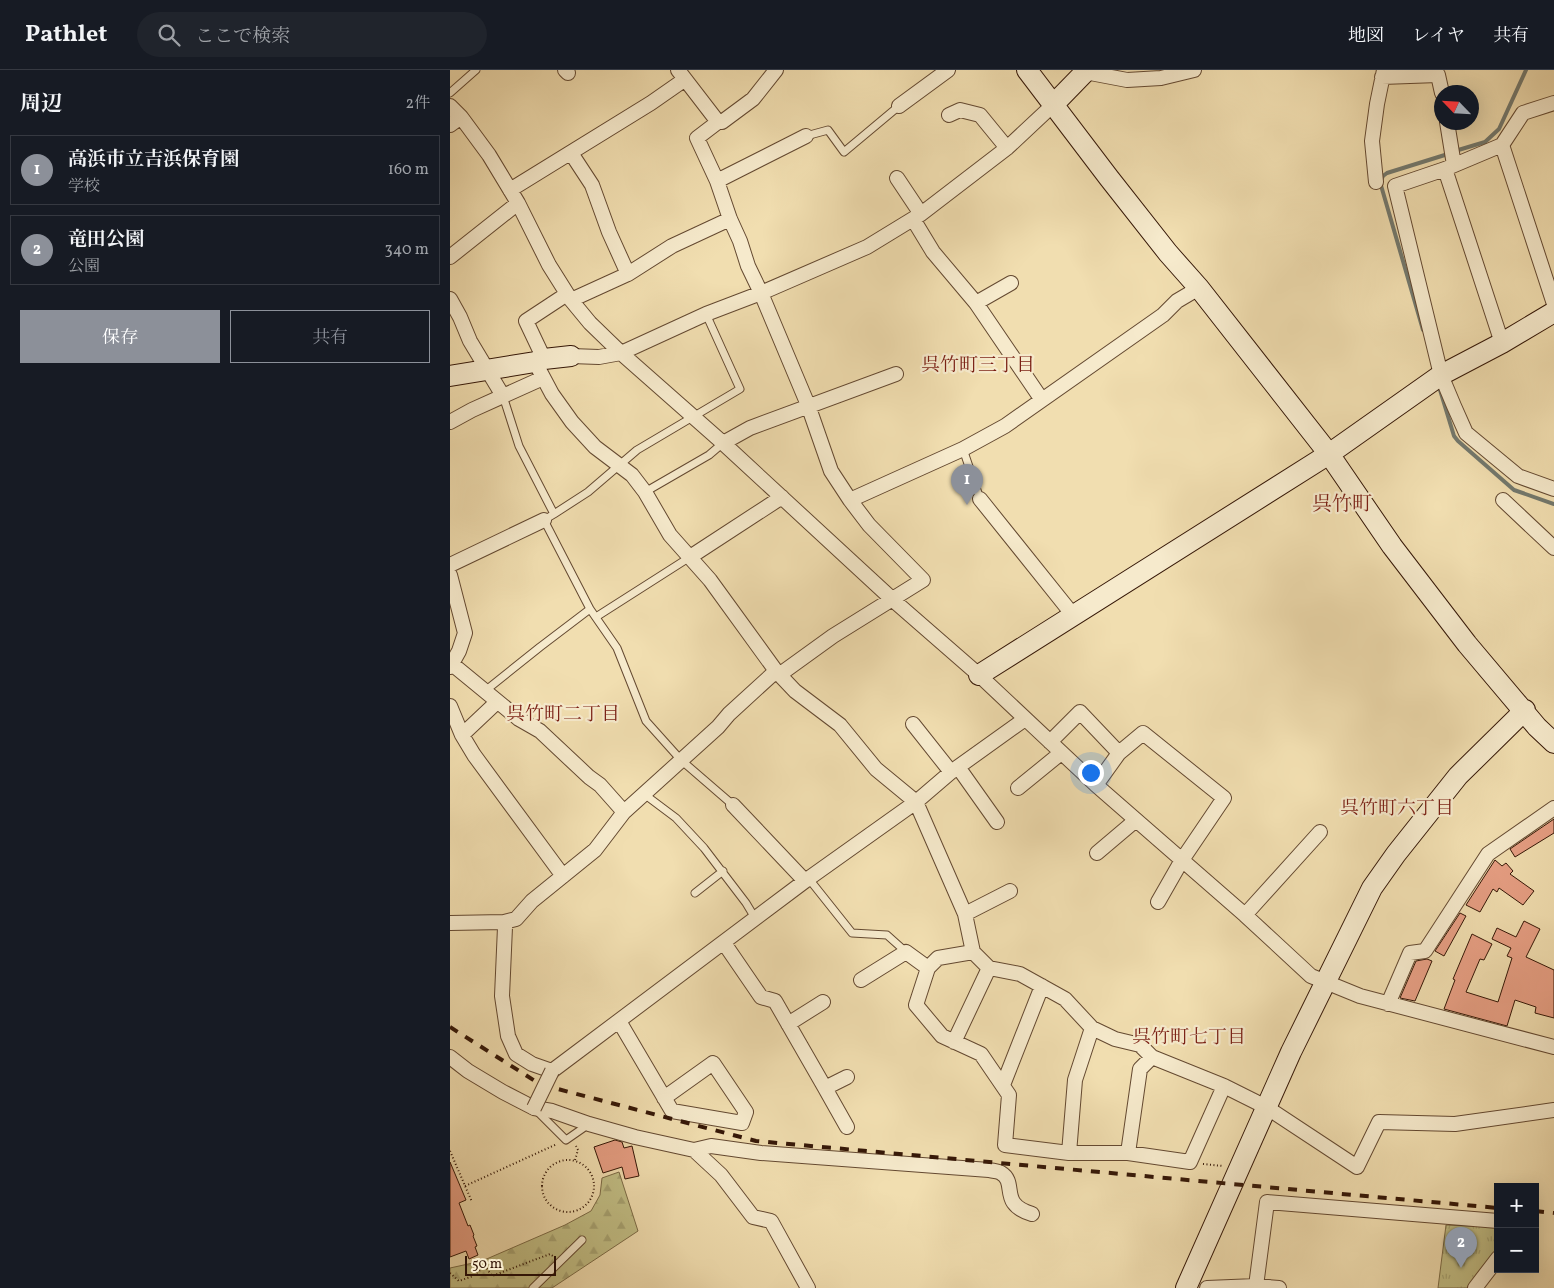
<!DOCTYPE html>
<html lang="ja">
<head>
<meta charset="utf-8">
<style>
	:root { --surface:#171b24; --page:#20242c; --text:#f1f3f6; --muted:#9ea1a6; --line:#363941; --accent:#8c9099 }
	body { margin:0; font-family:Vollkorn,"Noto Serif JP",serif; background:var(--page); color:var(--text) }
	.controls { position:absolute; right:15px; bottom:15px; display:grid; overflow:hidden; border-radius:0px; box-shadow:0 5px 20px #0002 }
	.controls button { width:45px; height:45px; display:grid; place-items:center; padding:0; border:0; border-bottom:1px solid var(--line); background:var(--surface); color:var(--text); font:25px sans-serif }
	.compass { position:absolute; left:984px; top:15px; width:45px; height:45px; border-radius:50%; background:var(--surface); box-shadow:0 5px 20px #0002; rotate:295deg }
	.scale { position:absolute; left:15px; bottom:12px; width:91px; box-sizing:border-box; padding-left:5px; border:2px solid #351707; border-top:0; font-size:14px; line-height:18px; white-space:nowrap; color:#351707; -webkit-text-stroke:4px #f6eacc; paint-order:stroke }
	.you { position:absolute; left:640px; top:702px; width:18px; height:18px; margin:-12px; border:4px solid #fff; border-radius:50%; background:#1a73e8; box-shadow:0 0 0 8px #1a73e833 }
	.badge { display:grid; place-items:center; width:32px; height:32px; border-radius:50%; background:var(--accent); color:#fff; font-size:16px; font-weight:700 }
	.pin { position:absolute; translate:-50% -41px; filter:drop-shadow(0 1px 2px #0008) }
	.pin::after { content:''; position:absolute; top:26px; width:18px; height:15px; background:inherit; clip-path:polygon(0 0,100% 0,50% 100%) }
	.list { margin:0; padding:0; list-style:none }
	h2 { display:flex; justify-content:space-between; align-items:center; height:65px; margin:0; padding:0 20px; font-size:21px }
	h2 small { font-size:16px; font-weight:400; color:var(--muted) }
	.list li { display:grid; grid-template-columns:32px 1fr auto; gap:15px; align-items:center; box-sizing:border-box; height:70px; margin:0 10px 10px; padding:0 10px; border:1px solid var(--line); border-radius:0px }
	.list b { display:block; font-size:19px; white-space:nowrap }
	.list p { margin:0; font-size:16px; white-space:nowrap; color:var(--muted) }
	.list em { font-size:16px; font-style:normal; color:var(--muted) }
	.actions { display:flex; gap:10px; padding:15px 20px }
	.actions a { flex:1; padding:11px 0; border:1px solid var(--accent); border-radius:0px; text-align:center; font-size:18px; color:var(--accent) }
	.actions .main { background:var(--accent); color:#fff }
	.icon { flex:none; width:28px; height:28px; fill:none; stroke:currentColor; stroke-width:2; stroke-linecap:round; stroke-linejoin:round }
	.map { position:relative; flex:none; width:1104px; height:1218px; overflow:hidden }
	header { display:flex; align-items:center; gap:30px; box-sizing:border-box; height:70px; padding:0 25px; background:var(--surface); border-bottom:1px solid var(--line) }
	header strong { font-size:24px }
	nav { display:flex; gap:28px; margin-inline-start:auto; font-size:18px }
	.search { width:350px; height:45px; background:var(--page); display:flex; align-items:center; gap:12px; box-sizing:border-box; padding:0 18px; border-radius:28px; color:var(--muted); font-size:19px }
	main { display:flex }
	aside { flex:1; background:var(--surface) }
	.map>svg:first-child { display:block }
	.forest { fill:url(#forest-firs); stroke:#7c6b46 }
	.park { fill:url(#park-tufts); stroke:#7c6b46 }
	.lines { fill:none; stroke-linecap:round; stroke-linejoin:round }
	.stream { stroke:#73796e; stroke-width:4 }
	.building { fill:#e79f84; stroke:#351707 }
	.lane-casing { stroke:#644931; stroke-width:9 }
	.street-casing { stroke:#644931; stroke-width:16 }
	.secondary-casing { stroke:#351707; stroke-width:22 }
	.path { stroke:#351707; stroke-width:2; stroke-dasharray:1 2.5; stroke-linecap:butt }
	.lane { stroke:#f6eacc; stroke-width:7 }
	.street { stroke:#f6eacc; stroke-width:14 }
	.secondary { stroke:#f6eacc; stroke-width:20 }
	.rail { stroke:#351707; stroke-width:4; stroke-dasharray:9 9; stroke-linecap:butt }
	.street-bridge-casing { stroke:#644931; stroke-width:16; stroke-linecap:butt }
	.street-bridge { stroke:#f6eacc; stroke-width:14 }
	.labels { text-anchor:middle; stroke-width:4.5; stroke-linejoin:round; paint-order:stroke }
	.neighbourhood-label { font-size:19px; fill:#7a1f14; stroke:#f6eacc }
	.quarter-label { font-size:20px; fill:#7a1f14; stroke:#f6eacc }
</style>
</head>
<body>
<header>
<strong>Pathlet</strong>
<div class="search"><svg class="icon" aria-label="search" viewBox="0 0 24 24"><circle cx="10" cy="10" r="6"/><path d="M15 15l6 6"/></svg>ここで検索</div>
<nav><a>地図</a><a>レイヤ</a><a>共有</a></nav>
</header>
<main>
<aside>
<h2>周辺<small>2件</small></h2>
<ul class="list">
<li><span class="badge">1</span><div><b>高浜市立吉浜保育園</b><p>学校</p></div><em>160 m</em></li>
<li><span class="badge">2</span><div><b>竜田公園</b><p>公園</p></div><em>340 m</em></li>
</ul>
<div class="actions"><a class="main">保存</a><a>共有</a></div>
</aside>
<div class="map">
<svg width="1104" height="1218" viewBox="0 0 1104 1218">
	<defs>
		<pattern id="forest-firs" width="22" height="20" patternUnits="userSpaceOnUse" patternTransform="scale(1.25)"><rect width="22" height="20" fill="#c2bf86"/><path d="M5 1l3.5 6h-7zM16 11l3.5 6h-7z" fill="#a7a372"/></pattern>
		<pattern id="park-tufts" width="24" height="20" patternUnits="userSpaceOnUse" patternTransform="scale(1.25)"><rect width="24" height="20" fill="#c2bf86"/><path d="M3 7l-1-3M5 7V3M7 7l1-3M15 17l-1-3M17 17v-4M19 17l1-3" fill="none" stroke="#a7a372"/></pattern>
	</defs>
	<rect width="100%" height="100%" fill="#f1deb0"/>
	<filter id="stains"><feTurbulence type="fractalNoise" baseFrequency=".004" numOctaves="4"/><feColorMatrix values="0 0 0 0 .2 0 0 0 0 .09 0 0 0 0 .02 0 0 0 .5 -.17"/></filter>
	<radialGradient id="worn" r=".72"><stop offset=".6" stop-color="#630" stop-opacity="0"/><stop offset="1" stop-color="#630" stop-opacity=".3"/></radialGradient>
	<path class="forest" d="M169,1102L188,1161L102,1218H0V1198L32,1191L115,1155L141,1141L150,1125L152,1108Z"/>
	<path class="park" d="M996,1155L1048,1157V1178L1017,1218H988Z"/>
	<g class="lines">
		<path class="stream" d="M1005,81L1035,72L1049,59L1076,0
			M973,260L930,112L933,106L937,103L998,84
			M990,320L1004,366L1008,371L1064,420L1104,434"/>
	</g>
	<path class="building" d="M1104,749V763L1065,787L1060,779Z
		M1045,790L1052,796L1056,793L1063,801L1060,804L1084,821L1073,835L1049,818L1047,822L1043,819L1030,842L1016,835Z
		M1010,843L1016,846L994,886L985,881Z
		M1074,851L1090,859L1076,887L1104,900V948L1085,943L1086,937L1065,930L1057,956L994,939L1005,910L1003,909L1022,864L1042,874L1034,890L1030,889L1016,922L1048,932L1062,888L1057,886L1061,878L1042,869L1047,858L1066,867Z
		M977,889L982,891L965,931L950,928L966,891Z
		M165,1070L172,1072L174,1078L182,1076L189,1106L175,1109L172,1097L153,1103L144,1077Z
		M0,1092L16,1130L9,1133L18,1156L20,1155L24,1165L23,1166L27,1176L25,1177L28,1185L19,1189L16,1181L0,1187Z"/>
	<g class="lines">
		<g class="lane-casing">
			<path id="lane" d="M0,23L26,0
				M356,66L378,60L394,82L449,36
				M53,326L69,376L104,444L94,450L140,539L167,578L196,651L231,690L283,735
				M513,379L530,429
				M195,422L259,385L273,373
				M104,444L138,422L187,380L290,319L256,244
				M146,547L240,487
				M35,621L90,577L140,539
				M194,724L226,748L254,778L296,833L305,848
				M359,809L402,863L437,865L456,882
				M245,823L273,801
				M86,1040L116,1070L139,1054
				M83,1218L132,1170"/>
		</g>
		<g class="street-casing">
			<path id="street" d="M115,0L118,3
				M228,0L268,52
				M326,0L303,29L272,52H268L247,68L267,111L280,149L290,171L298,196L311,223L358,335L381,401L400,430L419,455L473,510L383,566L329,605
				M635,2L677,10L711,8L744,0
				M932,7L988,5L992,23
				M1104,33L1073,43L1052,75L995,99L945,116L991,305L1004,336L1016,363L1068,406L1104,419
				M0,36L11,47L39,85L68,133L99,195L121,230L140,253L171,283L273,373L443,530L529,605L646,715L795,845L861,906L910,926L1104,977
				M449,36L498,0
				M499,45L510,40L530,45L557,78
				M997,52L1004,95
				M0,55L11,47
				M1052,75L1104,234
				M121,83L142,115L159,162L178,204
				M995,99L1052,273
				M447,108L471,144
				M267,111L356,66
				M926,112L922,71L927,34L934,0
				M60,120L201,33L234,10
				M463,149L483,182L526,233L592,330
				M0,187L68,133
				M0,229L10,247L20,271L53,326
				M121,230L178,204L222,176L280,149
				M526,233L561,213
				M121,286L149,287L171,283L256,244L311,223L417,177L471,144L557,78L603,35
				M94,289L76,251L117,224
				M85,292L102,324L122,352L145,377L182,405L195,422L220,465L260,510L326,601L345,621L390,655L426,699L466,732L515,844L523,882
				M0,352L22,340L93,308
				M273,373L300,358L446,304
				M530,429L623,545
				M400,430L513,379L555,356L713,245L727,231L749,218
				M1053,430L1104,478
				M240,487L332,427
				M0,495L94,450
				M0,505L15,563L9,581L0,597
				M2,594L69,649L90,661L139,707L150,715L174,742
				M0,636L12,665L24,685L113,806
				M463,654L501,702
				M12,665L47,632
				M600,672L630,642L669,683L693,663L774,728L732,790L708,832
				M508,697L547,752
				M646,715L669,683
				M568,718L611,683
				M283,735L355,811
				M647,783L686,750
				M515,844L560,821
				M795,845L870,762
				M54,852L55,857L52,926L58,966L66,984L82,994L102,1001L355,811L466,732L501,702L575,649
				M0,853L54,852L66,849L82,831L145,780L174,742L268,657L279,644L326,601
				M274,873L311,927L325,931L375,1018
				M539,898L570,904L615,929L642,958L625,1010L619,1083
				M411,910L456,882L478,898
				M938,934L960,883L975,881L1038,784L1104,738
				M169,951L222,1041L292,1053L296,1042L263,993L214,1028
				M338,954L373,932
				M642,958L665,969L690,975L702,987
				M504,972L539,898L523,882L488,888L478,898L466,935L492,966L531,984L559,1025L555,1075L619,1083H678
				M0,987L18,1001L53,1022L84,1038L102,1041L139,1054L185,1067L244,1080L271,1105L303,1147L321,1151L358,1218
				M553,1015L592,916
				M774,1016L740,1092L678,1083L690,999L702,987L774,1016L816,1037L907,1097L929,1052L1005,1054L1104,1040
				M397,1057L375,1018L397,1007
				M244,1080L261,1076L311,1083L539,1100C543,1101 548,1101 551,1103C568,1113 548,1134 582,1144
				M757,1218L806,1216V1218
				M829,1218L806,1216L817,1132L1048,1151
				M1025,1218L1048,1188"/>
		</g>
		<g class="secondary-casing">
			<path id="secondary" d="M577,0L659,108L718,183L749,218L879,384L942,476L1017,574L1087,657L1104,673
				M603,35L637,0
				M0,306L85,292L94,289L121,286
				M529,605L879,384L991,305L1052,273L1104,242
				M736,1218L841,982L922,818L946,784L1008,706L1075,640"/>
		</g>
		<path class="path" d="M0,1081L22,1132
			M92 1116a26 26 0 1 1 52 0a26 26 0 1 1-52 0Z
			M125,1090L128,1080L126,1076
			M753,1094L773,1096
			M15,1116L107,1074
			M0,1203L9,1211L23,1206L35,1196L42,1206L100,1184L103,1186"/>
		<use href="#lane" class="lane"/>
		<use href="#street" class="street"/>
		<use href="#secondary" class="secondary"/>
		<path class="rail" d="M0,957L85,1011L104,1018L306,1071L1048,1138
			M1085,1141L1104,1143"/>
		<g class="street-bridge-casing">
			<path id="street-bridge" d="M84,1038L102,1001"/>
		</g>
		<use href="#street-bridge" class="street-bridge"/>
	</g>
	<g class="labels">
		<g class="neighbourhood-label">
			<text x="528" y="301">呉竹町三丁目</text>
			<text x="113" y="650">呉竹町二丁目</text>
			<text x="947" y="744">呉竹町六丁目</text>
			<text x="739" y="973">呉竹町七丁目</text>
		</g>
		<g class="quarter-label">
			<text x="892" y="440">呉竹町</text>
		</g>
	</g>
	<rect width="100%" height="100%" filter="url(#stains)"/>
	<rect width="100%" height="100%" fill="url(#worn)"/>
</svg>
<div class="controls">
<button>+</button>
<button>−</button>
</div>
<svg class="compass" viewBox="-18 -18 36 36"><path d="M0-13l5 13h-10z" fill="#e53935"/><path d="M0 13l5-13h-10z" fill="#9ea1a6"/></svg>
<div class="scale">50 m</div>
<div class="you"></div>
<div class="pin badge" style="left:517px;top:435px">1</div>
<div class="pin badge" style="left:1011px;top:1198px">2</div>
</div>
</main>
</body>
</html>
